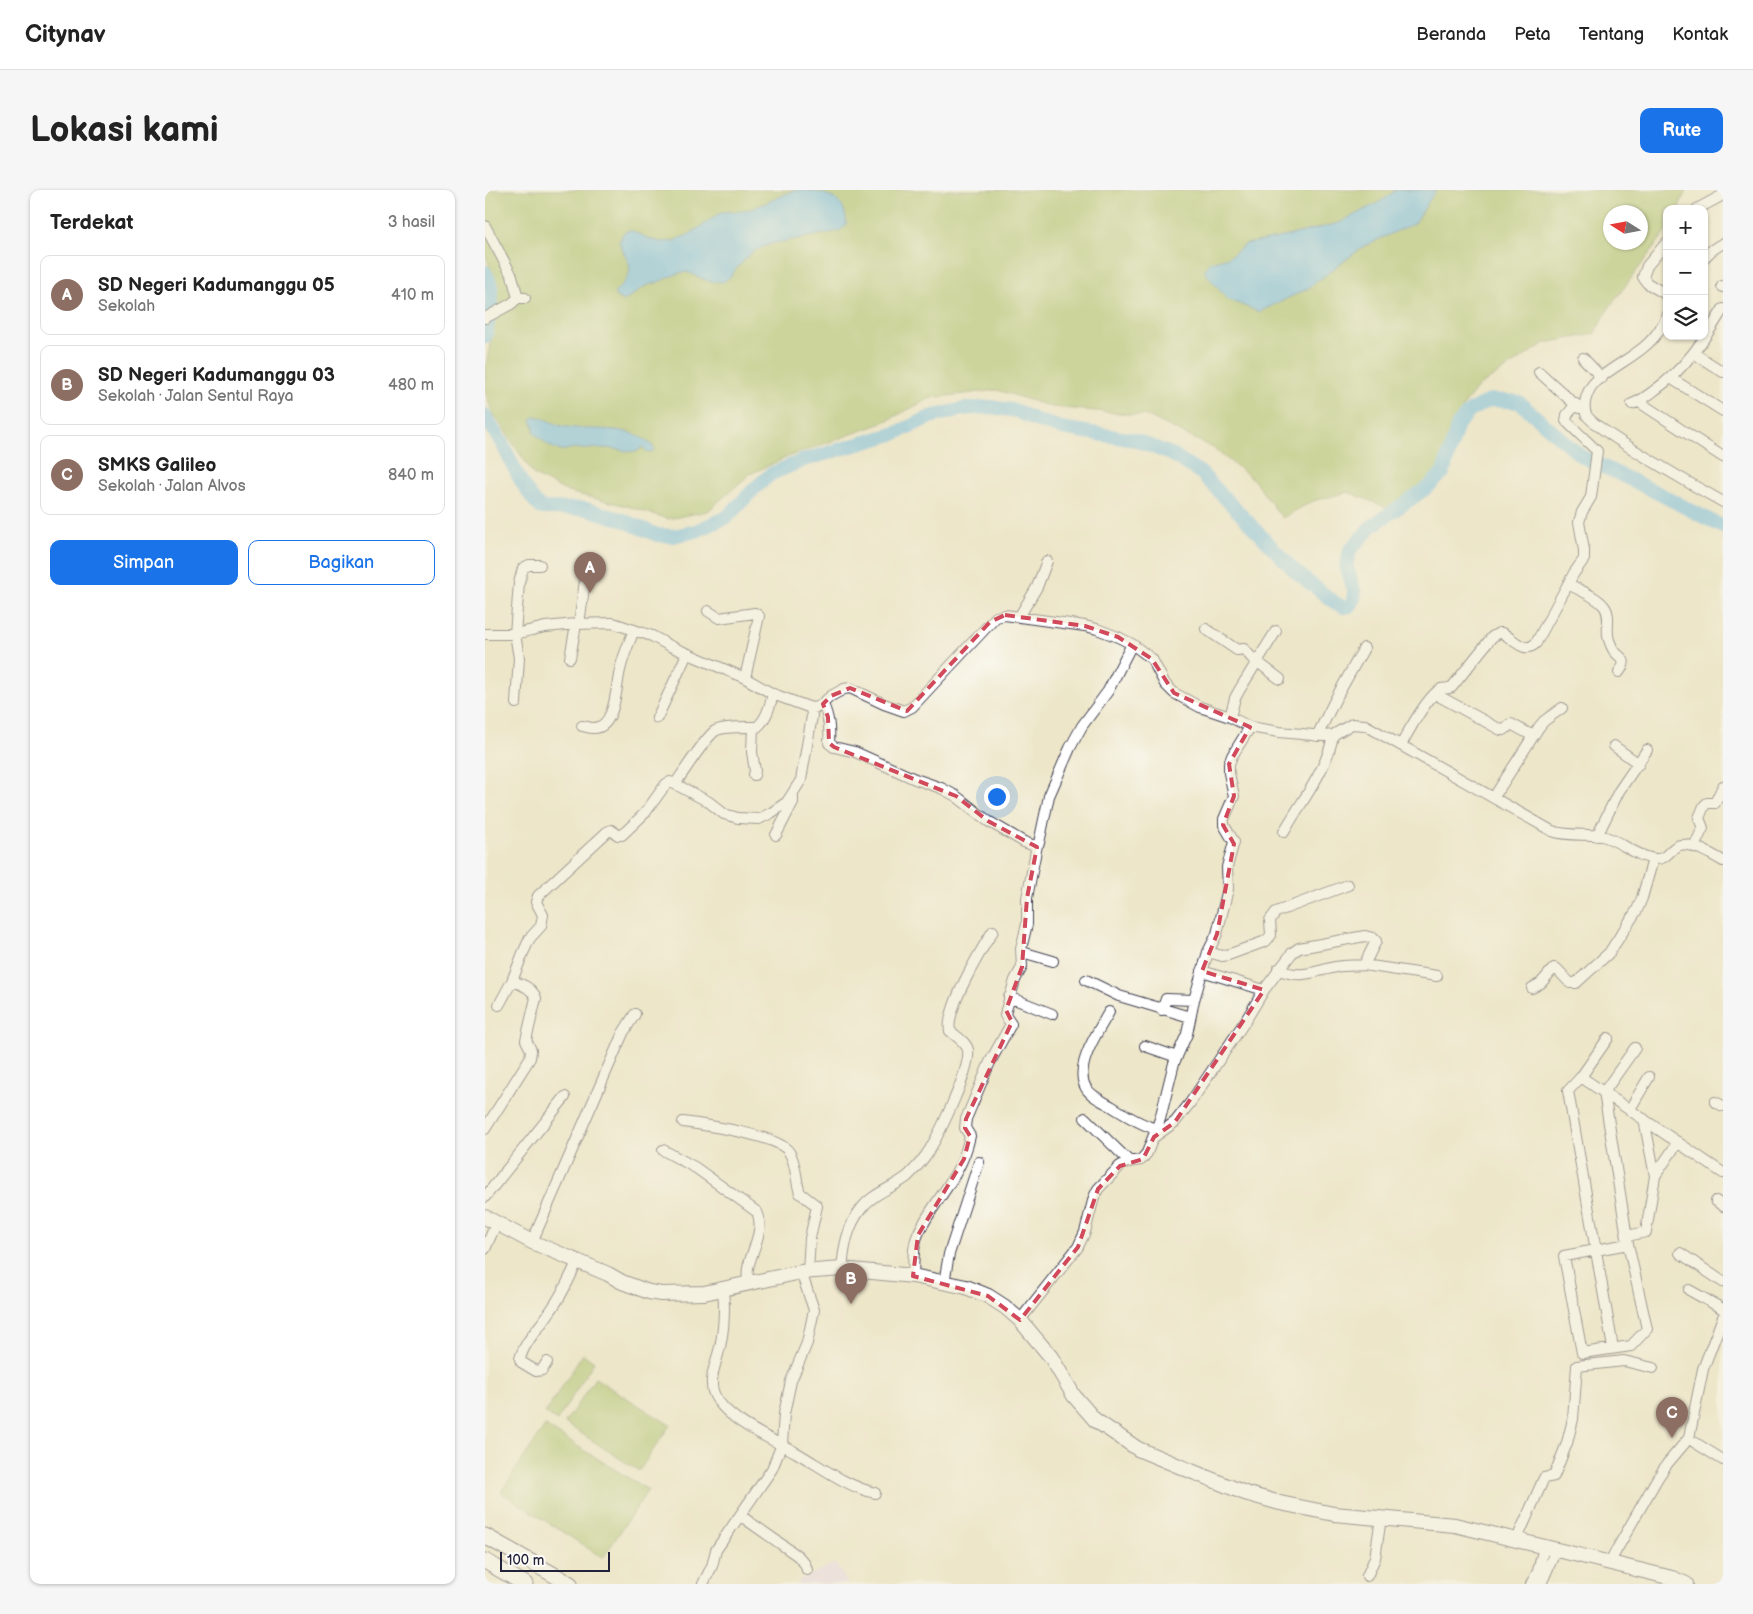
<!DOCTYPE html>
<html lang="id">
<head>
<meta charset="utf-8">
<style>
	:root { --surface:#fff; --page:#f6f6f6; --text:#222; --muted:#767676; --line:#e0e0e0; --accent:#1a73e8 }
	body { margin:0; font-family:"Balsamiq Sans",sans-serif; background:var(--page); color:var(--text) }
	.controls { position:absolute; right:15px; top:15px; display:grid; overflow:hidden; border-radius:10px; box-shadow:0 1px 4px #0004 }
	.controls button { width:45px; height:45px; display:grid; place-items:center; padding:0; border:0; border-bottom:1px solid var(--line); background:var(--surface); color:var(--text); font:25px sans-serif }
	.compass { position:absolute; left:1118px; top:15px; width:45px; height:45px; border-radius:50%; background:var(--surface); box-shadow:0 1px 4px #0004; rotate:281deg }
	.scale { position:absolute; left:15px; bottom:12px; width:110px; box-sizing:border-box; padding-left:5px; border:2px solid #22223b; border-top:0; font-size:14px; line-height:18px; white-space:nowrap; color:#22223b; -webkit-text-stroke:4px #fdfcf7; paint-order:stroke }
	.you { position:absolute; left:511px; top:606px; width:18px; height:18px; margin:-12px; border:4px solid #fff; border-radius:50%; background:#1a73e8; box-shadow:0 0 0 8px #1a73e833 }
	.badge { display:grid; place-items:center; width:32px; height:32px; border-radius:50%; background:var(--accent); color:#fff; font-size:16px; font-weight:700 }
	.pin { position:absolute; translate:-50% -41px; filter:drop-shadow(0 1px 2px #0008) }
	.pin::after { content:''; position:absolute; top:26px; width:18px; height:15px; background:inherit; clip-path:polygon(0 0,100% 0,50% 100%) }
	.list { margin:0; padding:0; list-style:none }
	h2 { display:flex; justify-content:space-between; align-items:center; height:65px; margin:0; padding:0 20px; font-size:21px }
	h2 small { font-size:16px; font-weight:400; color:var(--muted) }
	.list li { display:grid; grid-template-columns:32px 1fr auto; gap:15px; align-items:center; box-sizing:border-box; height:80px; margin:0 10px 10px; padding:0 10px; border:1px solid var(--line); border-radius:10px }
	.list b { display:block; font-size:19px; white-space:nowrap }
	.list p { margin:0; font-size:16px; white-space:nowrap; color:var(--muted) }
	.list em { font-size:16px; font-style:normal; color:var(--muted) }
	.actions { display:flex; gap:10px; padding:15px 20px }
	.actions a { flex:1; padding:11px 0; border:1px solid var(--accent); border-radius:10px; text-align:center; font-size:18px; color:var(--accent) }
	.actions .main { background:var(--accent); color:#fff }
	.icon { flex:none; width:28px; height:28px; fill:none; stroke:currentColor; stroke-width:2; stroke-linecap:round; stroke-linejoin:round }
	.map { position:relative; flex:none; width:1238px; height:1394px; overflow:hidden; border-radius:10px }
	header { display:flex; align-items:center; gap:30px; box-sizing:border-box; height:70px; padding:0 25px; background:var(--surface); border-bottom:1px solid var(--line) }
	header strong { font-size:24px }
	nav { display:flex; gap:28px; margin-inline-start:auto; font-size:18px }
	.intro { display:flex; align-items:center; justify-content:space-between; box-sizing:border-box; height:120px; padding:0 30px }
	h1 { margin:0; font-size:35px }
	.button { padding:12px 22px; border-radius:10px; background:var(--accent); color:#fff; font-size:18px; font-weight:700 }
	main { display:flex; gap:30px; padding:0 30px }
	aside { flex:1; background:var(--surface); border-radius:10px; box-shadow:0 1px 4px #0004 }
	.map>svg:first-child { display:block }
	.built { fill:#e7d2ef }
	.green { fill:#a5bf66; stroke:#647050; fill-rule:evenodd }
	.water { fill:#6dbbe7; stroke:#486e91 }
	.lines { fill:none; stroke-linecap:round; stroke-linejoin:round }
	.river { stroke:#6dbbe7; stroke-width:14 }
	.minor-casing { stroke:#403f50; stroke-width:12 }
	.major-casing { stroke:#403f50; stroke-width:16 }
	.highway-casing { stroke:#403f50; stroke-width:17 }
	.minor { stroke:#fff; stroke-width:10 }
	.major { stroke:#fff; stroke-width:14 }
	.highway { stroke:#fff; stroke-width:15 }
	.marked { fill:none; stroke:#d1495b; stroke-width:4; stroke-dasharray:10 6; stroke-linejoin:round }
</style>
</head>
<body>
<header>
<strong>Citynav</strong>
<nav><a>Beranda</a><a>Peta</a><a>Tentang</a><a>Kontak</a></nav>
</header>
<div class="intro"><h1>Lokasi kami</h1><a class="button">Rute</a></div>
<main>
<aside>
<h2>Terdekat<small>3 hasil</small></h2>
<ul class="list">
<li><span class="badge" style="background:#8d6e63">A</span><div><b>SD Negeri Kadumanggu 05</b><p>Sekolah</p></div><em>410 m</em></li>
<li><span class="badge" style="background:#8d6e63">B</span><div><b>SD Negeri Kadumanggu 03</b><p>Sekolah · Jalan Sentul Raya</p></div><em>480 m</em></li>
<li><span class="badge" style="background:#8d6e63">C</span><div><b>SMKS Galileo</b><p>Sekolah · Jalan Alvos</p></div><em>840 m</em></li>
</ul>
<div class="actions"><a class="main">Simpan</a><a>Bagikan</a></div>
</aside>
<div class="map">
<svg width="1238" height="1394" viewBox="0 0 1238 1394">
	<rect width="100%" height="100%" fill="#fdfcf7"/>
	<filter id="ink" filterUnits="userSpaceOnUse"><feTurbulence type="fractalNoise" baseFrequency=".02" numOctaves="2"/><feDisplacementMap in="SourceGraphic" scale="10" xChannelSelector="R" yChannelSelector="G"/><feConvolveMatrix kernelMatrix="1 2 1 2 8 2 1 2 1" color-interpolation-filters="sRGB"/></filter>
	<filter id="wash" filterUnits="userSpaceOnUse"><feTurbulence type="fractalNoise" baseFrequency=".0096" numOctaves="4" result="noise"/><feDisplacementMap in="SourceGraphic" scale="20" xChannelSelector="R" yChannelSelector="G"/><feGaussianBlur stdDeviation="1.12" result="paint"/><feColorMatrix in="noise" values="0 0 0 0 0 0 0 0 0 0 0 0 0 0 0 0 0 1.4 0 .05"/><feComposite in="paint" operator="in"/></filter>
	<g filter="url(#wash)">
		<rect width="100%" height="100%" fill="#ede6c9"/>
		<path class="built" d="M350,1373L363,1394H312L315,1390Z"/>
		<path class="green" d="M0,0H1201L1193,19H1182V40L1124,118L1109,144L1060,153L994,196L978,216L958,283L943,297L908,320L863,302L828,311L797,328L768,289L728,258L663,226L567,217L512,200L446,208L395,234L305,266L265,284L223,321L183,329L142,316L83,302L49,285L7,222L0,201V181L12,116L11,93L0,64ZM1126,22H1156V52H1126Z
			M98,1164L109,1172L72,1231L60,1223Z
			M110,1188L185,1235L154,1281L80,1233Z
			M60,1236L163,1300L118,1368L16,1302Z"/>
		<path class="water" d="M310,0C334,0 364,5 361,36L354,41L285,54L267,62L251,79L246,86L238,92L223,91L202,82L194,83L171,93L160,96L139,111L130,106V102C153,79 145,78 134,52L139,42L145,40L167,50L177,52L188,51L205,44L237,22L258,21L269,18Z
			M911,0H951L930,33L879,56L822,99L774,122L742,109L719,81L725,72L744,67L761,54L798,47L854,33L898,10Z
			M49,226C61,228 71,236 82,237C112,242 144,233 168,256L169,261L163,263L158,257L151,262L121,258L96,259L89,258L75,261L63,255L49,243V237L46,231Z"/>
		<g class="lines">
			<path class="river" d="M0,82C13,100 4,128 0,147
				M0,225C5,235 12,245 18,255C29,277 38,300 56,318L101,319L135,329L172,345L188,346L211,341L242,327L270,298L286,284L319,270L411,243L445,227L478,219L506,217L532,221L550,230L576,238L650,250L686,264L716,283L811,382L849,412L858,417L865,416L869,409L870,403L861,375L865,360L887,336L943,297L958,283L973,234L985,221L995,215L1006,210L1034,212L1096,266L1169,301L1238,337"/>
		</g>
	</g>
	<g filter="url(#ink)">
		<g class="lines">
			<g class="minor-casing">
				<path id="minor" d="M1212,19L1238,5
					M0,36L27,86L33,108
					M1182,52L1162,76L1158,87L1162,93L1182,105
					M1219,68L1227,60L1238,53
					M1237,96L1238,97
					M1182,126C1166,163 1137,168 1110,192C1103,199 1097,214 1101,224C1106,238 1218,301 1238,312
					M0,128L26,114L33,108H40
					M1210,164L1238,182
					M1098,168L1117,188
					M1054,182L1094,218
					M1187,189L1238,221
					M1154,212L1238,267
					M1147,214C1156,211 1162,206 1170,200C1200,179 1219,150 1238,119
					M1083,394C1094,400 1111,406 1119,416C1127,426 1120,439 1124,450C1125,453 1127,458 1129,461C1136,469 1144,469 1134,482
					M223,421L234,428L270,423L274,426L260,488
					M534,427L552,397L562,371
					M94,434L102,376
					M721,439L752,460L759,459L766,467L795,489
					M0,444H30L60,437L91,434L128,433L167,446L187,457L260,488L288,504L326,518L333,517L346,506L359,499L365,498L399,514L419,521L427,517L511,427L520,425L600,436L612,439L633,447L647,454L667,469L680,494L689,503L715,517L745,527L765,537L794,542L839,546L848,545L867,534L880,535L1067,641C1085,647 1100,643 1117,646C1135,650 1151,667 1170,669C1181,670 1183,661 1192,656C1203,650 1228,665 1238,671
					M85,468L91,434
					M288,504C285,515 282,529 272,537C263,537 237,536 230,541C219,549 199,582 190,594L224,612L239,624L253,628L274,629L286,623L302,612L316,590L327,526L326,518
					M950,504L1016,540H1019L1026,534L1048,546
					M31,513L34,468L30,444L34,393L38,378L44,375H55
					M338,514C344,528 345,538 344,553L349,557L370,562L430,589L456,598L471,606L503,631L539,652L550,656L554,653L564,606L585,558L597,536L623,501L647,454
					M745,527L750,508L755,499L791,441
					M172,528L202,464
					M97,536C100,536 104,538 108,538C131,539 131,495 135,480C138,466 144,453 149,440
					M268,537L267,562L270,581L269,585
					M832,546L851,508L879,458
					M916,555C923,542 943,505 956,499C959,498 964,499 967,497L1007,447L1014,443H1017C1028,448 1039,465 1051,453L1089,383L1099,369V360L1094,332L1097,322L1106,307L1112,261L1081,231L1082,225L1091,214
					M1129,556L1154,574
					M1009,607L1054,537L1059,531L1077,518
					M799,642C816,611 842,581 848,545
					M291,645L308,612V606
					M1112,646L1134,601L1162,560
					M1209,657L1218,638L1214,628L1219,616L1222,613H1230L1238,596
					M537,762L568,771
					M723,762L737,766L743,765L781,751L786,745L785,730L791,722L863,695
					M793,779C815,790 830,781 851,777C861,775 870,776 879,775
					M717,781L779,800
					M601,790L634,806L705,827
					M1047,798L1056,793L1069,778L1072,779L1085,793H1091L1124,763L1152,720L1157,708L1168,669
					M524,807L567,824
					M14,815L27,791L38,763L45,748L56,736L58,725L51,712L53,706L122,642L126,640L133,645H137L160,623L181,594L185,592L190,594
					M677,820L681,809L709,810
					M624,822C614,840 588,877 601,898C606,906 617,911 626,916C640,925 655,934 671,939
					M1123,848L1096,887L1083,901L1128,1158
					M660,856L692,867
					M1096,887L1238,983
					M1230,912L1238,916
					M1145,919L1164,887
					M600,928L645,972
					M1159,929L1170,986
					M198,932C219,935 293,945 304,962C312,974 310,989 315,1003L332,1016L325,1048L323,1081
					M0,939L45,868L46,860L41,850L51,808C47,798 37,794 27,791
					M669,947L690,932L705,913L761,830L779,800L807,763L814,758L880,746L888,748L891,751L879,775L952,786
					M178,960L211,978L272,1022C280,1039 267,1060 263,1078C262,1083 263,1089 263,1094
					M0,1007L80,907
					M1231,1011L1238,1016
					M1142,1046L1161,1042L1170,986L1193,952
					M47,1052L138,843L150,824
					M1143,1054L1079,1066L1097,1163L1146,1156L1162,1139L1143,1054L1119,902L1150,858
					M0,1059L11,1034
					M1195,1063L1238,1092
					M357,1079C359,1057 362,1037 376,1019C388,1003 408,998 423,986C431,978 439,969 445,959C455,942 486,879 483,860C481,852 471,846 465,841C460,820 496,760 508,741
					M428,1086C429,1073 427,1057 433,1044C450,1008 476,988 485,946L480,938L481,929L505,872L526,834L520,825L521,820L530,790L537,777L536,759L542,734V708L552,655
					M459,1093L464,1064L494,972
					M238,1100C240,1119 239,1138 235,1157C232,1170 224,1188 228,1201C237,1229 289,1250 312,1263C338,1278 361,1296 390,1303
					M1204,1100L1238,1119
					M535,1130L593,1057L600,1042L609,1007L613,999L635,976L642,972L656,970L662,963L675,929L689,873L702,844L709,810L723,762L732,744L743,699L742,677L749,652L739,635V629L749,606L744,583V574L747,566L765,537
					M62,1172L57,1180L51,1181L36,1172L35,1169C39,1152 55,1137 64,1123C76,1107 84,1090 92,1072
					M1209,1252L1238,1270
					M256,1326L313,1366L320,1374L322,1380
					M1032,1349L1059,1288L1069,1286L1082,1253L1088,1229L1092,1176L1139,1171L1168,1178
					M1124,1373L1172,1289L1182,1274L1204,1248L1218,1179L1238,1127
					M882,1386L890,1368L896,1328
					M218,1394L227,1376L231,1360L287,1279L297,1254L299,1224L306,1191L322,1153L329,1120L316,1082
					M1046,1394L1053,1381L1059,1357
					M1056,1394L1071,1360"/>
			</g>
			<g class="major-casing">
				<path id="major" d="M0,1027L47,1052L123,1084L137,1092L164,1102L176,1104L219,1103L316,1082L357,1079L428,1086L481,1097L503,1106L520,1117L535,1130L566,1167L589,1206L610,1230L653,1259L701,1279L760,1303L795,1313L849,1324L970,1335L1187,1388L1201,1394"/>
			</g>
			<g class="highway-casing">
				<path id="highway" d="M0,1346L85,1394
					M0,1371L40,1394"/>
			</g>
			<use href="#minor" class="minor"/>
			<use href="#major" class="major"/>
			<use href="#highway" class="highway"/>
		</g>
	</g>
	<path d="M0 0H1238V1394H0ZM520,425L600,436L633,447L667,469L689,503L765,537L744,574L749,606L738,635L749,654L732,744L717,781L779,800L690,932L669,947L658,969L635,976L613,999L593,1057L535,1130L503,1106L428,1086L433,1045L479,969L485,946L480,938L481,929L527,832L521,820L537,777L542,708L552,657L503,631L471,606L349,557L344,553L343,527L338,514L346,506L365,498L422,521L505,432Z" fill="#ede6c9" fill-opacity=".55" fill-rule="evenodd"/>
	<path class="marked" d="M520,425L600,436L633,447L667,469L689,503L765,537L744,574L749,606L738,635L749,654L732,744L717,781L779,800L690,932L669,947L658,969L635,976L613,999L593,1057L535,1130L503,1106L428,1086L433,1045L479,969L485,946L480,938L481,929L527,832L521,820L537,777L542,708L552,657L503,631L471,606L349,557L344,553L343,527L338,514L346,506L365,498L422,521L505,432Z"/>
</svg>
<div class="controls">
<button>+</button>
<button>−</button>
<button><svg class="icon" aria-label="layers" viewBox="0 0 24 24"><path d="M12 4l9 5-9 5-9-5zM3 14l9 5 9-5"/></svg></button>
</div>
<svg class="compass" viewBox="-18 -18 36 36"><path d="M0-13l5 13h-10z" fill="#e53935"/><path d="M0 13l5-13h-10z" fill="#767676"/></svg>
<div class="scale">100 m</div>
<div class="you"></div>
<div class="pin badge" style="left:105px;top:403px;background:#8d6e63">A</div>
<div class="pin badge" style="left:366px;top:1114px;background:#8d6e63">B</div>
<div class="pin badge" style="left:1187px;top:1248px;background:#8d6e63">C</div>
</div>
</main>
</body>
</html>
